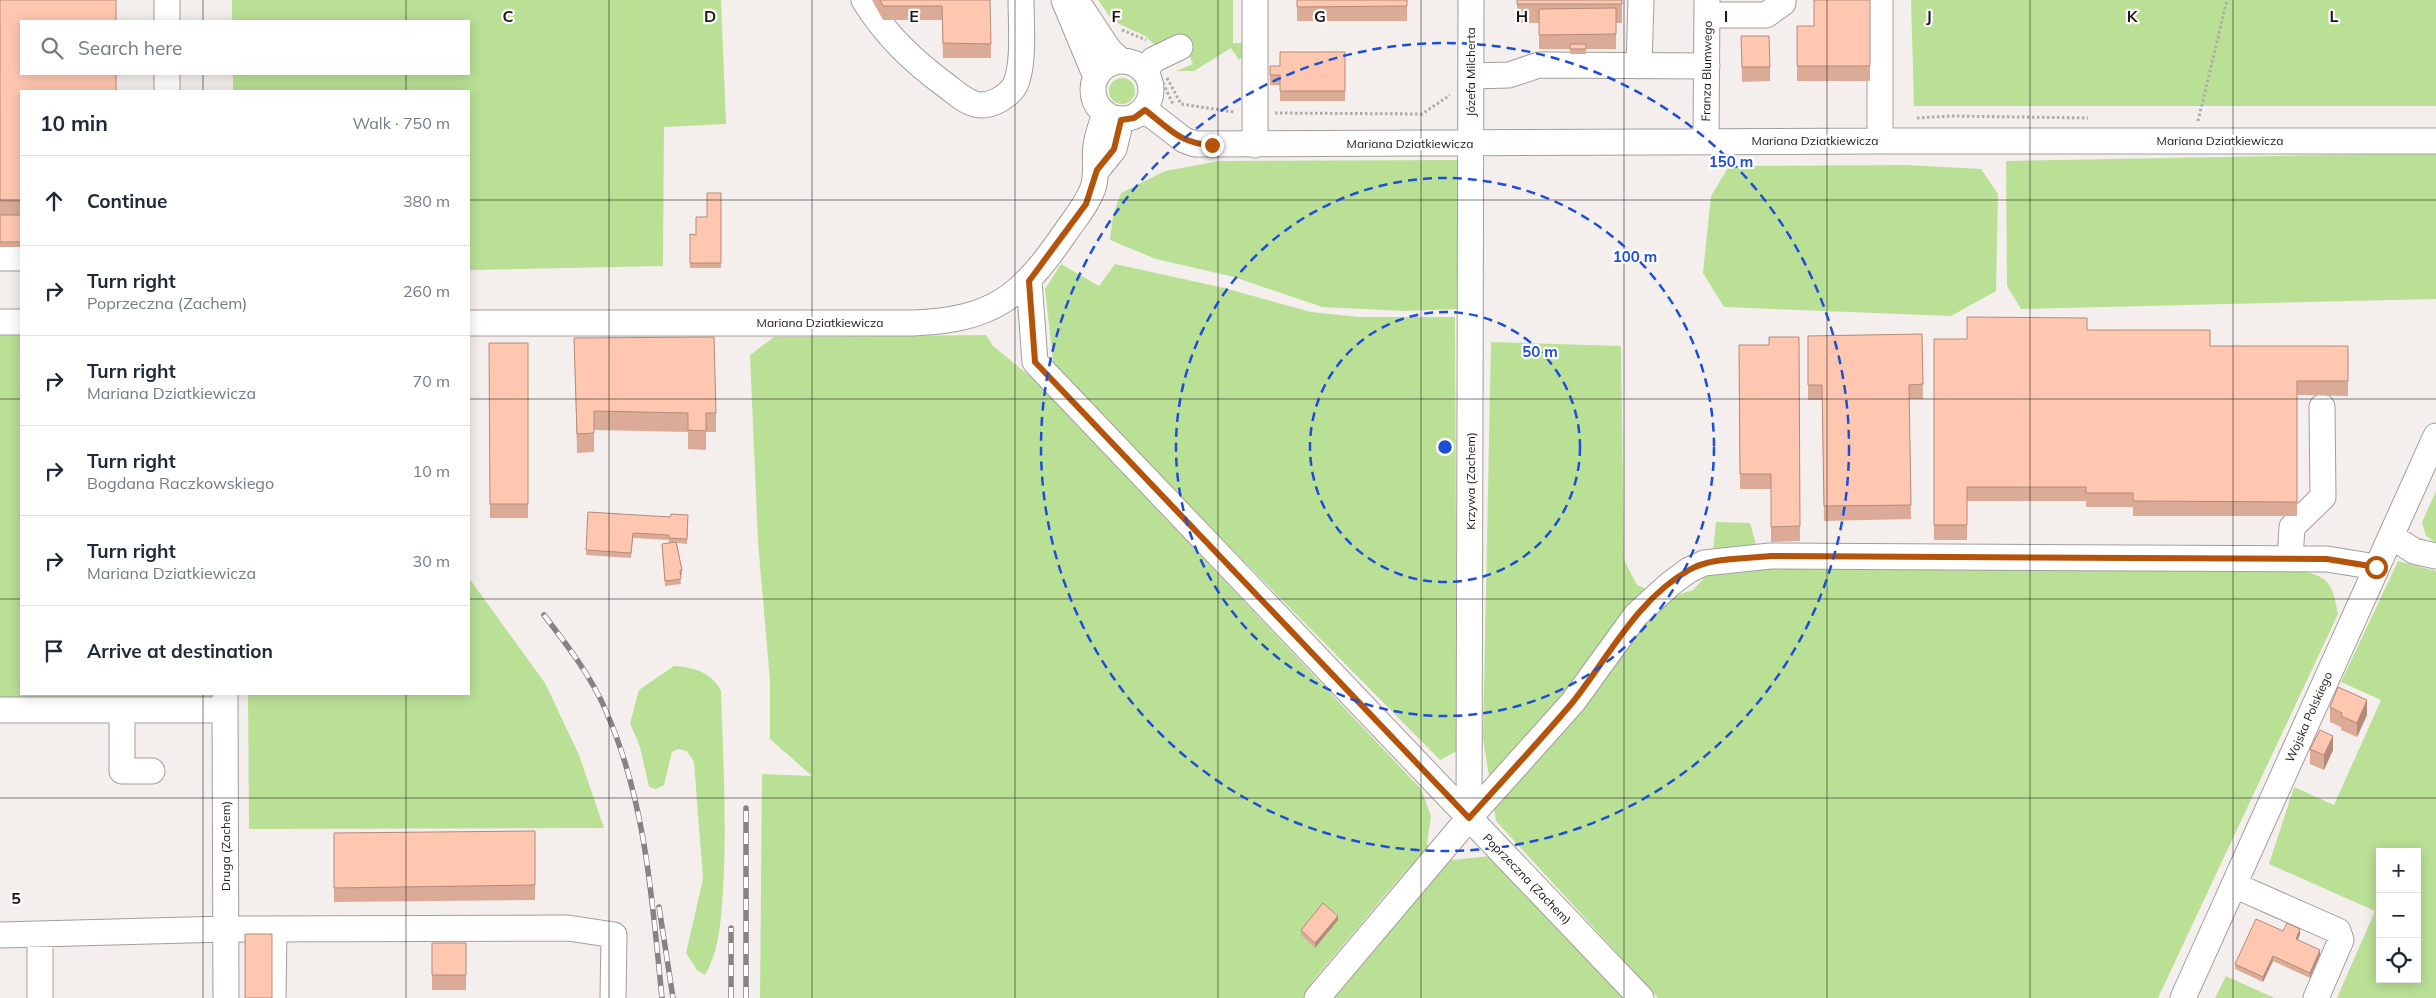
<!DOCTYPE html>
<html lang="en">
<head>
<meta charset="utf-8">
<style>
	:root { --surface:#fff; --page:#f2f2f3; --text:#1f2937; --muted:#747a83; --line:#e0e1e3 }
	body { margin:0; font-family:Mulish,sans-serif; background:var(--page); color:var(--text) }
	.controls { position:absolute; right:15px; bottom:15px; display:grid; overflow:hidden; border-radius:0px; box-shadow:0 2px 12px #0003 }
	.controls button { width:45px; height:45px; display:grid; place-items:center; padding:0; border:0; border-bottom:1px solid var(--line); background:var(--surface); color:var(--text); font:25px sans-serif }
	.stop { position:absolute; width:15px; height:15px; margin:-11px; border:4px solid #b45309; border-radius:50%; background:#fff }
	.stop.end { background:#b45309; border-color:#fff; box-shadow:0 1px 5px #0008 }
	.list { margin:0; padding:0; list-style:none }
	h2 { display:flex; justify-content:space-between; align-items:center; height:65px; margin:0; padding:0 20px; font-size:21px }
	h2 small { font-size:16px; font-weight:400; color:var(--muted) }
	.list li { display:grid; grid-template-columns:32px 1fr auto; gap:15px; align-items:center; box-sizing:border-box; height:90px; padding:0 20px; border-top:1px solid var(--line) }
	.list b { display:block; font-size:19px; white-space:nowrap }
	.list p { margin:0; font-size:16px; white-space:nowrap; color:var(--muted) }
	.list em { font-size:16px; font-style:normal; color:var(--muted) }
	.icon { flex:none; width:28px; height:28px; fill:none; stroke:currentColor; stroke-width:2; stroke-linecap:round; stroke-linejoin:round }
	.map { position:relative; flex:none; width:2436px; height:998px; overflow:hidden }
	.search { position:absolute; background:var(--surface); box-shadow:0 2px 12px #0003; left:20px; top:20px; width:450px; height:55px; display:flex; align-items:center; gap:12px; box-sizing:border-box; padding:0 18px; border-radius:0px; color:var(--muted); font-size:19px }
	.panel { position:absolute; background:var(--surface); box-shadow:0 2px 12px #0003; left:20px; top:90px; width:450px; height:605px; border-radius:0px }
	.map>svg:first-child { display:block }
	.green { fill:#bae096; fill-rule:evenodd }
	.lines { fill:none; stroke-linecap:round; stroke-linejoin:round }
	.minor-casing { stroke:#a29e9c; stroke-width:27 }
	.path { stroke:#afaba9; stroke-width:3; stroke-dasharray:2.5 2.5; stroke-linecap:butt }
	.minor { stroke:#fff; stroke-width:25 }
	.rail-casing { stroke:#878382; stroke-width:5.5 }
	.rail { stroke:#fffdfc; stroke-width:4; stroke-dasharray:11; stroke-linecap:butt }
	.wall { fill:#dbab97 }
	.shaded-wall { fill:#b28b7b }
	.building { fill:#ffc7b0; stroke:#b28b7b }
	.route { stroke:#b45309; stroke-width:6 }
	.grid { fill:none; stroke:#1a1818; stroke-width:1; stroke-opacity:0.55 }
	.ring { fill:none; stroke:#1d4ed8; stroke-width:2.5; stroke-dasharray:9 6 }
	.labels { text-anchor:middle; stroke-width:4.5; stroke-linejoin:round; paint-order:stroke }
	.street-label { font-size:12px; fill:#1a1818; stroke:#fffdfc }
	.grid-label { font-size:16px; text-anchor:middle; font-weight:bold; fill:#1a1818; stroke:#fffdfc; stroke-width:4.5; stroke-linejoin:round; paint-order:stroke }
	.centre { fill:#1d4ed8; stroke:#fffdfc; stroke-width:2.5 }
	.ring-label { font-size:15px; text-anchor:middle; font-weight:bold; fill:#1d4ed8; stroke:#fffdfc; stroke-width:4.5; stroke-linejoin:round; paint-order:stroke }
</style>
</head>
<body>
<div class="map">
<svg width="2436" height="998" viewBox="0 0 2436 998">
	<rect width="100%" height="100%" fill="#f4efed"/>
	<path class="green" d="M232,0H721L726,124L664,127L663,266L469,270V91H233V74H469V21H232Z
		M1098,0H1233V43H1248L1243,57L1239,60L1231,48L1194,71H1176L1193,64L1180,36L1157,47L1145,36L1113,21Z
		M1911,0H2436V106H1914Z
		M1109 91a13 13 0 1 1 26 0a13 13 0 1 1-26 0Z
		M2436,153V299L2021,309L2007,286L2006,161Z
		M1461,160L1457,309L1404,311L1322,307L1234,277L1156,259L1110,240L1113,215L1121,193L1165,171L1219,161Z
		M1906,165L1981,169L1998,194L1996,291L1951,316L1724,307L1703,273L1711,196L1729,166Z
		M1061,264L1099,286L1115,264L1224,288L1311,312L1360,317H1455L1457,751L1440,760L1054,369L1045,289Z
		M0,331H21V694H216V705H0Z
		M986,335L993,346L1037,382L1421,789L1431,816L1427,844L1442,861L1491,856L1626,998H760L762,774L812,776L770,739V681L758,542L750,355L774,337ZM1412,863L1316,986L1312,983V982Z
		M1491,342L1621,346L1624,560L1637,585L1668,598L1693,590L1711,571L1716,522L1750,523L1761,561L2296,569C2328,577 2332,580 2338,614L2158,998H1658L1496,821L1483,738Z
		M2436,491V543L2426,536L2422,522Z
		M2398,561L2436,571V998H2337L2375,911L2269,864L2294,787L2334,805L2381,700L2341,682ZM2380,852H2417V979H2380Z
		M469,578L545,683L579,755L604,828L249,829L248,694H469Z
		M674,666C693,667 712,672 721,691C723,757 727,823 723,890C721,918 720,950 705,975L697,970L686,953L703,879L694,762L687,751L678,749L672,752L664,785L656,789L649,787L640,747L630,723L639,690Z
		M2226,976L2232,979L2275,998H2215Z"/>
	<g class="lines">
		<g class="minor-casing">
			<path id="minor" d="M864,0C886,36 914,62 948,87C957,94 969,105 981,105C993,105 1007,97 1014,87C1025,68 1021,22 1021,0
				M1064,0L1096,77
				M1076,0L1109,50L1121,61
				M1255,0V145
				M1707,15H1766L1783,3V0
				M167,21V0
				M1093 90a29 29 0 1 1 58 0a29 29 0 1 1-58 0Z
				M1639,66L1641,0
				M1145,72L1153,60L1180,47
				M1471,76L1509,75L1539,65L1707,66
				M167,91V74
				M1145,110L1184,140L1195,144L1880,141H2436
				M1880,141V0
				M1706,142L1707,0
				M1097,170L1114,149L1121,120
				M0,258H21
				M1029,281L1035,362L1641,998
				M0,322H21
				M469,323H913C993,320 1021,297 1065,233C1075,218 1087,205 1093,188C1098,171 1094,162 1096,146C1097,135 1102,124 1105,113
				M2391,536L2414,551L2436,556
				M2290,559L2292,527L2323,497L2322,407
				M225,694L226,998
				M0,710H225
				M122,710V771H152
				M1469,818L1471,0
				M2234,885L2338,931L2341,940L2316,998
				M0,935L226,929L568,928L614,935L613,998
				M40,998V935
				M273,998L274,929
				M1317,998L1469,818L1573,702L1636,615L1670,584L1689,570L1704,563L1770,556L2327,559L2376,567
				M2183,998L2436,436"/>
		</g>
		<path class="path" d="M1122,30L1146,40
			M1167,78L1181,104L1234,112
			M1163,83L1173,104
			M1275,113L1422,114L1450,95
			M1917,118L1951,116L2088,118
			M2198,121L2227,0"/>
		<use href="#minor" class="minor"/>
		<g class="rail-casing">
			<path id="rail" d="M544,615C567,645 591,676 606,711C646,802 652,900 662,998
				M659,907L673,998
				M731,998V928
				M746,998V808"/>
		</g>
		<use href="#rail" class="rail"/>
	</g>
	<path class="wall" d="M0,0L21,91V247H0Z
		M872,0H990L991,58H943L942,20H883Z
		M1297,0H1407V21H1297Z
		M1517,0H1622V23H1616V49H1586V54H1570V49H1539V23H1517Z
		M1870,0V81H1797V26H1814Z
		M1741,36L1770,67V81L1742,82Z
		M1345,52V101H1280V85H1270V66H1280Z
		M721,193V268H690V234L696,235Z
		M2087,330L2210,346H2348V396L2297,395V516H2133V507H2086V501H1967V540H1934V339H1967Z
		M1922,334L1923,399H1909L1911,519L1824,521L1822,400H1808V336Z
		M1799,337L1800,541L1771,542V489H1740L1739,345H1769Z
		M574,338L716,413V432H706V450L688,449V432L594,430V452L577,453Z
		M489,343H528V518H490Z
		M588,512L688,520L687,544L677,543L682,570V575H680L681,584L665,586L662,544L669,543V540L633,538L631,558L586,555Z
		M2330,707L2367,715L2357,737L2341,730V727L2330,722Z
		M2310,749L2333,750L2324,770L2310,764Z
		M535,831V900L334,902V833Z
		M1338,920L1315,948L1301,935V930Z
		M2283,931L2300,934L2298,940L2320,955L2310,978L2273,961L2263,982L2235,969V964Z
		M432,943H466V990H432Z"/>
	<path class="shaded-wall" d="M2367,700V715L2357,737V723Z
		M2333,736V750L2324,770V755Z
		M1338,916V920L1315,948V943Z
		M2300,929V934L2296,944V939Z
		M2320,950V955L2310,978V973Z
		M2273,956V961L2263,982V977Z"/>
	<path class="building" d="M0,0H116V21H21V74H116V91H21V201H0Z
		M880,0H990L991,44L943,43L942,6H883Z
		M1297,0H1407V6L1297,7Z
		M1517,0H1622V4H1517Z
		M1814,0H1870V66H1797V26H1814Z
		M1616,8V34L1539,35V9Z
		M1741,36H1769L1770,67H1742Z
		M1570,44H1586V49H1570Z
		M1280,52H1345V91H1280V75H1270V66H1280Z
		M707,193H721V263H690V234L696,235V217H707Z
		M0,215H21V242H0Z
		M1967,317L2087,318V330H2210V346H2348V381H2297V502L2133,501V493H2086V487H1967V525H1934V339H1967Z
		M1922,334L1923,384L1909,385L1911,505L1824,506L1822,385H1808V336Z
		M714,337L716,413H706V431L688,430V413L594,411V433L577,434L574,338Z
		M1769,337H1799L1800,526L1771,527V474H1740L1739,345H1769Z
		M489,343H528V504H490Z
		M588,512L670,517L671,514L688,515L687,539L669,538V535L633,533L631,553L586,550Z
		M676,542L682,570H680L681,579L665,581L662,544Z
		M2338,687L2367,700L2357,723L2341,716L2342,713L2330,707Z
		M2320,730L2333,736L2324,755L2310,749Z
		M535,831V885L334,888V833Z
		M1323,903L1338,916L1315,943L1301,930Z
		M2256,919L2283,931L2287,923L2300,929L2296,939L2320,950L2310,973L2273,956L2263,977L2235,964Z
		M245,934H272V998H245Z
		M432,943H466V975H432Z"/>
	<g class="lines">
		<path class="route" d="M1212,145C1180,144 1169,128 1145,110L1134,118L1121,120L1114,149L1097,170L1086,204L1029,281L1035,362L1469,818C1503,780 1539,742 1572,703C1609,657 1636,600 1689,570C1711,557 1745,559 1770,556L2327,559L2376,567"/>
	</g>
	<path class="grid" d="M203,0V21M406,0V21M609,0V998M812,0V998M1015,0V998M1218,0V998M1421,0V998M1624,0V998M1827,0V998M2030,0V998M2233,0V998M203,74V91M406,74V91M0,200H21M469,200H2436M0,399H21M469,399H2436M0,599H21M469,599H2436M203,694V998M406,694V998M0,798H2436"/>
	<g class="ring">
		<circle cx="1445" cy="447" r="135"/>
		<circle cx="1445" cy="447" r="269"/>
		<circle cx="1445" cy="447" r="404"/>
	</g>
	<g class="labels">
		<g class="street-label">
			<text transform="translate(1707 71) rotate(-89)" y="4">Franza Blumwego</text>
			<text transform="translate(1471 72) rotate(-90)" y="4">Józefa Milcherta</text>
			<text x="1815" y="145">Mariana Dziatkiewicza</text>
			<text x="2220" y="145">Mariana Dziatkiewicza</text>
			<text x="1410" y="148">Mariana Dziatkiewicza</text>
			<text x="820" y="327">Mariana Dziatkiewicza</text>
			<text transform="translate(1471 481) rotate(-90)" y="4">Krzywa (Zachem)</text>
			<text transform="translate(2309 717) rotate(-66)" y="4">Wojska Polskiego</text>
			<text transform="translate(226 846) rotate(-90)" y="4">Druga (Zachem)</text>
			<text transform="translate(1527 879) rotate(46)" y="4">Poprzeczna (Zachem)</text>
		</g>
	</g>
	<g class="grid-label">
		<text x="508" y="22">C</text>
		<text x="710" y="22">D</text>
		<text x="914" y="22">E</text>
		<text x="1116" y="22">F</text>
		<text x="1320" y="22">G</text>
		<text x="1522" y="22">H</text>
		<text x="1726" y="22">I</text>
		<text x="1929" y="22">J</text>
		<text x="2132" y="22">K</text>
		<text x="2334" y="22">L</text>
		<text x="16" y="904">5</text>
	</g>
	<circle cx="1445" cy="447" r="8" class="centre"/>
	<g class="ring-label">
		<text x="1731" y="167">150 m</text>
		<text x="1635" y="262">100 m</text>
		<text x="1540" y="357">50 m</text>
	</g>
</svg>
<div class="controls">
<button>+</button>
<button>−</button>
<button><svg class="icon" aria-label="locate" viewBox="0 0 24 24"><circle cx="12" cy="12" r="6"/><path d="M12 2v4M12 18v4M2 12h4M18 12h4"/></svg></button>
</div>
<div class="stop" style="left:2376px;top:567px"></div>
<div class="stop end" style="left:1212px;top:145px"></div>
<div class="search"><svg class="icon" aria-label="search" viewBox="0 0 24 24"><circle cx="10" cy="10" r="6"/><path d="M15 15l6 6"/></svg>Search here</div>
<section class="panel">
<h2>10 min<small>Walk · 750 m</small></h2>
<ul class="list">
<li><svg class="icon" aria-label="ahead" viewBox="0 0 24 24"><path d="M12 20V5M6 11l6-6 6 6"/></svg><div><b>Continue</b></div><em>380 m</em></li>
<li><svg class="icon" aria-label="right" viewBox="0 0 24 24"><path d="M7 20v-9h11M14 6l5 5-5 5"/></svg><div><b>Turn right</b><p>Poprzeczna (Zachem)</p></div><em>260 m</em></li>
<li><svg class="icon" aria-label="right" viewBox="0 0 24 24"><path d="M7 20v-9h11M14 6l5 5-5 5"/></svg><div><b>Turn right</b><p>Mariana Dziatkiewicza</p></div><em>70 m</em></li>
<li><svg class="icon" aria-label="right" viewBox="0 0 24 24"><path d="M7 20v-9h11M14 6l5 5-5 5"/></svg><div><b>Turn right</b><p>Bogdana Raczkowskiego</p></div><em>10 m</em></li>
<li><svg class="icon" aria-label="right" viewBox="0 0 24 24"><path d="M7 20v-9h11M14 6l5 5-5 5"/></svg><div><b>Turn right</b><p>Mariana Dziatkiewicza</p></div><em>30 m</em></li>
<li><svg class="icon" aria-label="arrive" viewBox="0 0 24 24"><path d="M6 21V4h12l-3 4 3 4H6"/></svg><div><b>Arrive at destination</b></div></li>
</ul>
</section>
</div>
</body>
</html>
